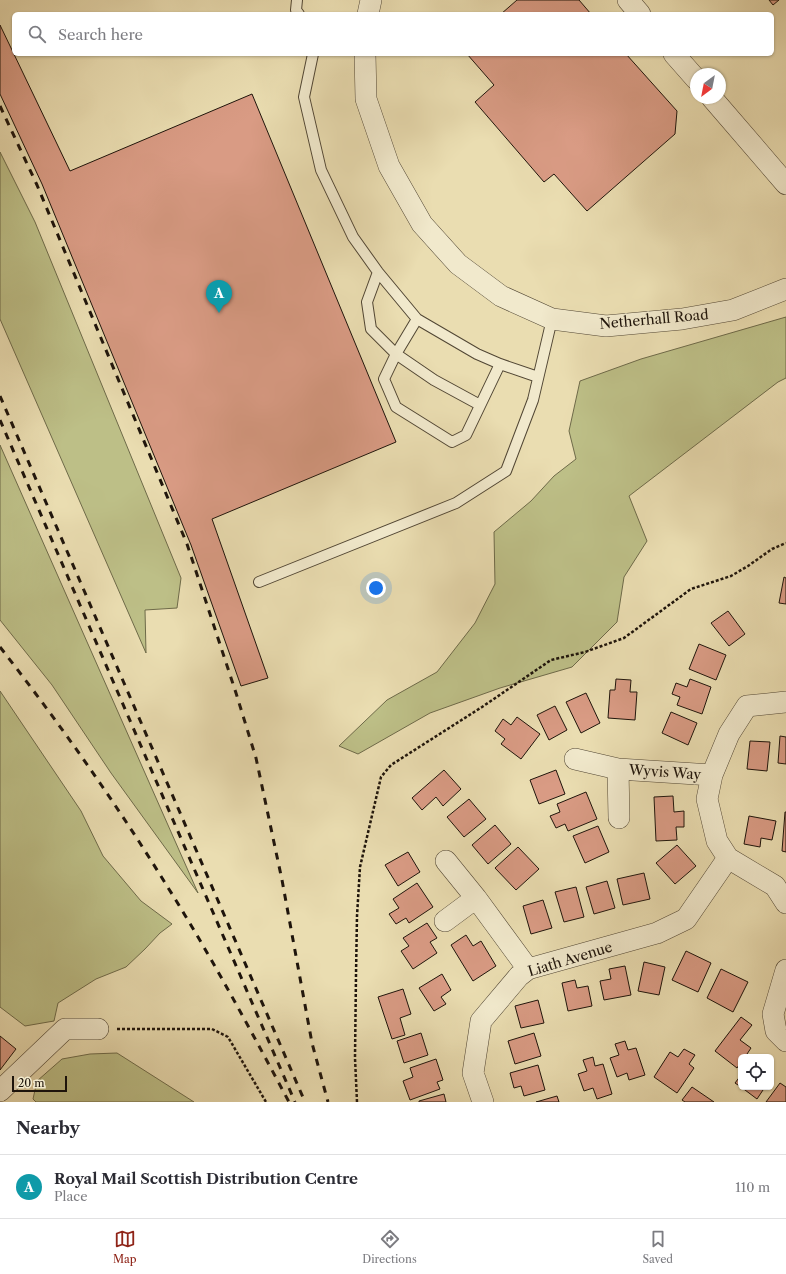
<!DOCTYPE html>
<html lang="en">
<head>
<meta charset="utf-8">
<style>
	:root { --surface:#fff; --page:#f7f7f7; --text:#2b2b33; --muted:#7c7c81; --line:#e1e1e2; --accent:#8f2418 }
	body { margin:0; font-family:"Libre Caslon Text",serif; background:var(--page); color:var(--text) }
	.controls { position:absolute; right:12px; bottom:12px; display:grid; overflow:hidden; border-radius:6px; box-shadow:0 1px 3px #0004 }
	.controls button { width:36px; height:36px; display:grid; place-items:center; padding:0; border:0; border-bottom:1px solid var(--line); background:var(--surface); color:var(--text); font:20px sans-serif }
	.compass { position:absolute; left:690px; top:68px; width:36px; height:36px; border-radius:50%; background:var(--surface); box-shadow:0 1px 3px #0004; rotate:212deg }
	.scale { position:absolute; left:12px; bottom:10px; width:55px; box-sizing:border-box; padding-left:4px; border:2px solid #1e140b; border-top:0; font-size:11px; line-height:14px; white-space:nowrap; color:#1e140b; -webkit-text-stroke:3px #f1e9cc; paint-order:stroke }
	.you { position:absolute; left:376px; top:588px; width:14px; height:14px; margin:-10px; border:3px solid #fff; border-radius:50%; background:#1a73e8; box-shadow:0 0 0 6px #1a73e833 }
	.badge { display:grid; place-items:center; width:26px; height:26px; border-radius:50%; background:var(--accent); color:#fff; font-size:13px; font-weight:700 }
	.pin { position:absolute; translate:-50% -33px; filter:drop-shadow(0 1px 2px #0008) }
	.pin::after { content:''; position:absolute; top:21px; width:14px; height:12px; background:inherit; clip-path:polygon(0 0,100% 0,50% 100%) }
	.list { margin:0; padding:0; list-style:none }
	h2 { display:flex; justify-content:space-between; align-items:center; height:52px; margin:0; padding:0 16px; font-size:17px }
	h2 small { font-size:13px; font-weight:400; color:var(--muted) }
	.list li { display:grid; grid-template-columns:26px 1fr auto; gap:12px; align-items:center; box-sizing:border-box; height:64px; padding:0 16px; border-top:1px solid var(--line) }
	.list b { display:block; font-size:15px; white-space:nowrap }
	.list p { margin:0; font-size:13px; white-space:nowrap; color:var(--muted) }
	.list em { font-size:13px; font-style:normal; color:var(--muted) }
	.icon { flex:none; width:22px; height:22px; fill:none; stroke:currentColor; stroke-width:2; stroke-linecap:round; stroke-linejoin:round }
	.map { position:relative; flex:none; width:786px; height:1102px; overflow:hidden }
	.search { position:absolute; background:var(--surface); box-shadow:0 1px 3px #0004; left:12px; right:12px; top:12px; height:44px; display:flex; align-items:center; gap:10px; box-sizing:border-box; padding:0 14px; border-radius:6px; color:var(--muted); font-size:15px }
	.sheet { height:116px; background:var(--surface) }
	nav { display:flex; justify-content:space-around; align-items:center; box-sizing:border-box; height:56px; border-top:1px solid var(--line); background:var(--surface); font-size:11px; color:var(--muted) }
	nav a { display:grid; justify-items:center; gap:2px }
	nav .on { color:var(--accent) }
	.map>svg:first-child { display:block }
	.green { fill:#bdbf87; stroke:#6e6a49 }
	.building { fill:#d99b84; stroke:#1e140b }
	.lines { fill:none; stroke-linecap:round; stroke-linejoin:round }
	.lane-casing { stroke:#514634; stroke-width:12 }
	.street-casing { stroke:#514634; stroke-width:22 }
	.path { stroke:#1e140b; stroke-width:2.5; stroke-dasharray:3 2; stroke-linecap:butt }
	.lane { stroke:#f1e9cc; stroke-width:10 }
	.street { stroke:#f1e9cc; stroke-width:21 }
	.rail { stroke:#1e140b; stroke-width:3; stroke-dasharray:7 7; stroke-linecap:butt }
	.labels { text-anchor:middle; stroke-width:3; stroke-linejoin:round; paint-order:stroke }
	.street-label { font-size:14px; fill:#1e140b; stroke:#f1e9cc }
</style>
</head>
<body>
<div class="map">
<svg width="786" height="1102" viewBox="0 0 786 1102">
	<rect width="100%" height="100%" fill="#eaddb1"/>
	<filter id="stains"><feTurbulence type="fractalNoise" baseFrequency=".005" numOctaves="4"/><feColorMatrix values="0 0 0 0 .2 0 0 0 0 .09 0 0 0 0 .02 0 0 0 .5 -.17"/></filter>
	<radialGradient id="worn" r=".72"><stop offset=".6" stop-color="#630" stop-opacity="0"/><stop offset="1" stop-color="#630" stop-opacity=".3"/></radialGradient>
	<path class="green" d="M0,152L35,222L181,578L177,608L145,610L146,653L0,319Z
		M786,317V378L778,382L629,496L647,541L624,577L617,622L572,667L500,688L430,713L358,754L339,746L387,700L437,672L475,623L495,584L494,532L531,501L554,476L576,459L569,431L580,381L641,359Z
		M0,445L198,893L111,773L52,685L0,620Z
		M0,691L81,811L103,856L141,901L172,924L160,933L145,949L126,967L96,979L58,1003L54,1021L25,1026L0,1007Z
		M117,1053L194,1102H36L33,1099L37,1081L62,1059L90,1054Z"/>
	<path class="building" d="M517,0H579L591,14H501Z
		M769,0H779L773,5Z
		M0,25L70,171L252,94L396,442L212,519L268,678L241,686L191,545L42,184L0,94Z
		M467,54H626L677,111L675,134L587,211L554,174L544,182L475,102L494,85Z
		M784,577L786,578V604L779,603Z
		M728,611L745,634L729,646L711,623Z
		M699,644L726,655L716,680L689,669Z
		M616,679L631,680L630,692H637L635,720L608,718L610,690H615Z
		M690,679L711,687L702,714L677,705L680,697L672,694L676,683L687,687Z
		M586,693L600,723L581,733L566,702Z
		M555,706L567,730L549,740L537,715Z
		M671,712L697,723L688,745L662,733Z
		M517,717L540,734L521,759L501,744L505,739L495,731L503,719L511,725Z
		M780,736L786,737V764L778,763Z
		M750,741L770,742L767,771L747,769Z
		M444,770L461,789L443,806L436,797L422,810L412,798Z
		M556,770L565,794L539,804L530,780Z
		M586,792L597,819L568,831L565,824L556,828L550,816L560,812L557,804Z
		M673,796L674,812L684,811V827H676L677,840L656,841L654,797Z
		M469,799L486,819L464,837L447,817Z
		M785,812H786V852L782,851Z
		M749,816L776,821L772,840L761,838L760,847L744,844Z
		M495,825L511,844L488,864L472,845Z
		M598,826L609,852L585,863L573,836Z
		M677,845L696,866L675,884L656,863Z
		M518,847L539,869L516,890L495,868Z
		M408,852L420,872L398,886L385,865Z
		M644,873L650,899L623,905L617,879Z
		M607,881L615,908L594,914L586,887Z
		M417,883L433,907L409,923L406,918L396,924L389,914L399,908L393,899Z
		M576,887L584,917L564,922L555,892Z
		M543,900L552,928L531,934L523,906Z
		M427,923L437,938L430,942L437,953L413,969L401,951L409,946L403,938Z
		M466,935L473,946L481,941L496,966L473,981L451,945Z
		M686,951L711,963L698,992L672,980Z
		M644,962L665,967L659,995L638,991Z
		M625,966L631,995L604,1000L600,981L611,979L609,969Z
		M721,969L748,982L733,1012L707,998Z
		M442,974L451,990L441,997L446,1004L434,1011L419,988Z
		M575,980L577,988L588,986L592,1006L568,1011L562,983Z
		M403,989L411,1014L400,1018L405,1035L392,1039L378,997Z
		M538,1000L544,1023L521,1028L515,1006Z
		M741,1017L752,1025L740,1040L751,1048L745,1057H741V1062L737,1068L715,1051Z
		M421,1033L428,1055L404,1063L397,1041Z
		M534,1033L541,1056L515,1064L508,1041Z
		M0,1036L16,1049L0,1070Z
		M625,1041L628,1050L636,1048L645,1075L629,1080L627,1073L617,1077L610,1058L619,1055L615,1044Z
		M684,1049L695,1055L689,1064L694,1068L677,1093L654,1077L670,1052L678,1057Z
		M593,1057L595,1066L603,1064L612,1094L597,1099L593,1088L584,1091L578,1074L587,1071L583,1060Z
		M436,1059L443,1080L437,1082L440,1089L410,1100L403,1081L413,1077L410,1068Z
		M538,1065L545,1090L524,1096L521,1086L514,1088L510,1073Z
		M741,1075V1087L735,1083Z
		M780,1083L786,1087V1102H766Z
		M692,1087L714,1102H685L682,1100Z
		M741,1087H765L757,1099Z
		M444,1094L446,1102H419V1101Z
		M557,1096L559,1102H536Z"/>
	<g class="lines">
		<g class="lane-casing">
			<path id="lane" d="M297,0L296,10L299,14
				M313,54L304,97L321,170L353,237L378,272L417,319L477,354L500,364L538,377
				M378,272L367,302L371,329L396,354L384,379L396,407L452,442L466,435L500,364
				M417,319L396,354L434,380L480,405
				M259,582L456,503L506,471L533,400L552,319"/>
		</g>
		<g class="street-casing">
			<path id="street" d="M628,0L640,14
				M368,14L371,0
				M365,54L366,99L389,166L422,224L458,264L501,296L552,319L606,326L682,319L733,310L786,289
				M674,54L696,79
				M712,98L786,184
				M786,702L747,706L729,734L712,775L707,799L717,841L728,858L775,886L786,903
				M575,759L618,769L712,775
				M618,769L619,818
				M446,861L476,898L528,969
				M445,921L476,898
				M786,970L773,1014L776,1031L786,1041
				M0,1091L65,1029H98
				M483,1102L473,1073L481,1021L519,976L528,969L657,933L686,919L728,858"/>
		</g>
		<path class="path" d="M117,1029H212L228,1037L266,1102
			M357,1102L355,1058L356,975L357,916L360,867L381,777L391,765L482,707L551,660L585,652L624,638L691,589L731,576L748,566L772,549L786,543"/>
		<use href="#lane" class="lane"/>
		<use href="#street" class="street"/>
		<path class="rail" d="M0,106L37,185L187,544L236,693L256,758L282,880L312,1043L328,1102
			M0,396L305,1102
			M0,420L295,1102
			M0,647C60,724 116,803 167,886C211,956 250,1029 289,1102"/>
	</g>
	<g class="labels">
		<g class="street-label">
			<text transform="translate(654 319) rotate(-5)" y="5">Netherhall Road</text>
			<text transform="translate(665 772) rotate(4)" y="5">Wyvis Way</text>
			<text transform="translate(570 959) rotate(-17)" y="5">Liath Avenue</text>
		</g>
	</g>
	<rect width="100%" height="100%" filter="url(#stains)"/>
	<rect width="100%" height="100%" fill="url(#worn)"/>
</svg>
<div class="controls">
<button><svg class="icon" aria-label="locate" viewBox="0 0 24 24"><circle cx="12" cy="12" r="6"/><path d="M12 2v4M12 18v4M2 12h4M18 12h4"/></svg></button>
</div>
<svg class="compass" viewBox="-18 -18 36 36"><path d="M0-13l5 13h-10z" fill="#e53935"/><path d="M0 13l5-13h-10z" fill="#7c7c81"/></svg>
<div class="scale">20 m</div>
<div class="you"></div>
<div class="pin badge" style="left:219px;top:313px;background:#0f9aa8">A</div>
<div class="search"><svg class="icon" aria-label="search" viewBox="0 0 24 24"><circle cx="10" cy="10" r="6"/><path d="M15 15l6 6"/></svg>Search here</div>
</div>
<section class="sheet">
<h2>Nearby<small></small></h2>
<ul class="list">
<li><span class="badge" style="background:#0f9aa8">A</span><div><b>Royal Mail Scottish Distribution Centre</b><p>Place</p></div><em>110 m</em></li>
</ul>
</section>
<nav>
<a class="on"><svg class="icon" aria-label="map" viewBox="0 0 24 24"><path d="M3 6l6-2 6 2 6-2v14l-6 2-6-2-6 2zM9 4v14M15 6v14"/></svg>Map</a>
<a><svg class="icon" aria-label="directions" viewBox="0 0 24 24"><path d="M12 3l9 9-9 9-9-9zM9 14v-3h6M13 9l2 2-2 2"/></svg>Directions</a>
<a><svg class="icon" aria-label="saved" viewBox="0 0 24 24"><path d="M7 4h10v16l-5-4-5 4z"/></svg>Saved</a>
</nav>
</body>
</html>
